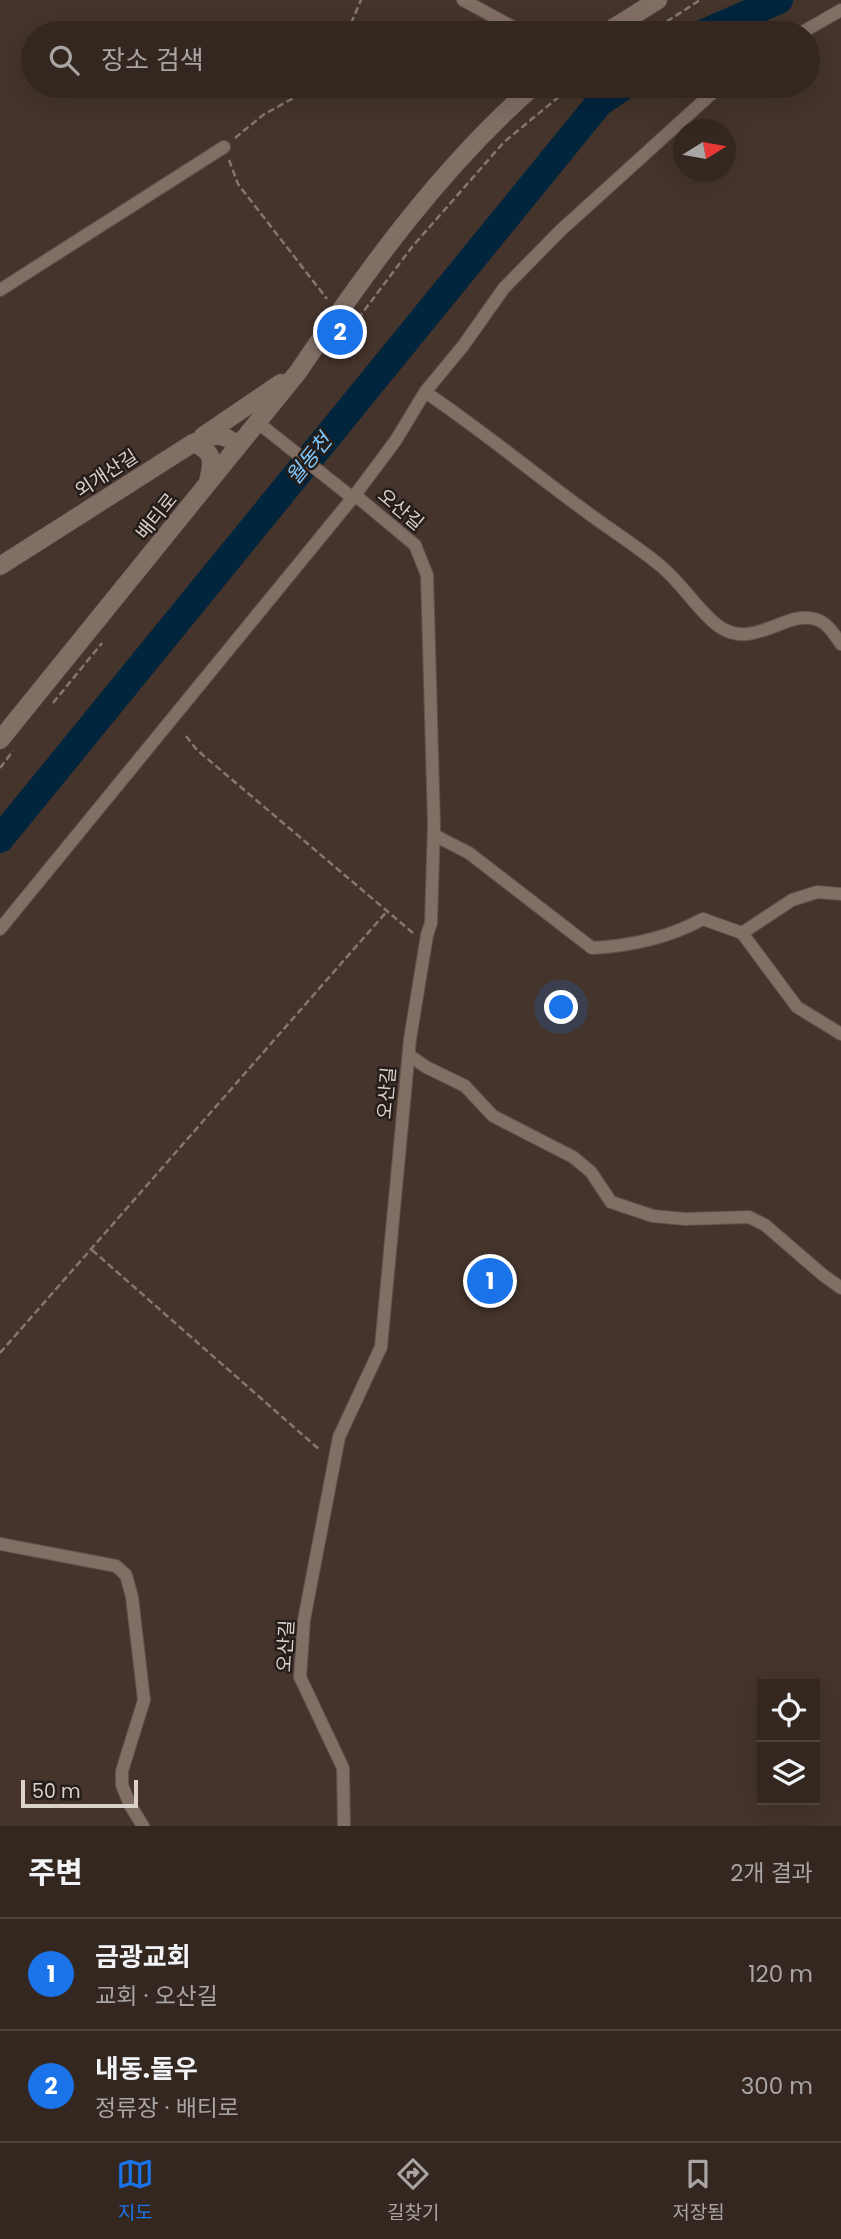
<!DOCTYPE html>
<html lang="ko">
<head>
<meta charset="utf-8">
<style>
	:root { --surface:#332720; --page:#3e332d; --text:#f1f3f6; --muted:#a9a5a5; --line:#4e443e; --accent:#1a73e8 }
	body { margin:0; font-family:Poppins,"Noto Sans KR",sans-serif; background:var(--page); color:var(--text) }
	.controls { position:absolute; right:21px; bottom:21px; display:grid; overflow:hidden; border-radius:0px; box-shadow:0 7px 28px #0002 }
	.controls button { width:63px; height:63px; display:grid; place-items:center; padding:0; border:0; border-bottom:2px solid var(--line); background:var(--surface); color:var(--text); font:35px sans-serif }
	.compass { position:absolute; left:673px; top:119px; width:63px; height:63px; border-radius:50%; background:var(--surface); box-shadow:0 7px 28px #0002; rotate:79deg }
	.scale { position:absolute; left:21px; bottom:18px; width:117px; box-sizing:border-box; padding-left:7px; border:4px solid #dcd1cb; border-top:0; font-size:19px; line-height:24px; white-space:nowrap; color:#dcd1cb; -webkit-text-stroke:5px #251d19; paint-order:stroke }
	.you { position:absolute; left:562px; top:1008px; width:24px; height:24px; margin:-18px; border:5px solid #fff; border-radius:50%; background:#1a73e8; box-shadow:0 0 0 10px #1a73e833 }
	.badge { display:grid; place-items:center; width:46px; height:46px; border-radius:50%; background:var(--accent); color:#fff; font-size:23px; font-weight:700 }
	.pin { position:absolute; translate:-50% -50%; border:4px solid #fff; box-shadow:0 2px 7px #0006 }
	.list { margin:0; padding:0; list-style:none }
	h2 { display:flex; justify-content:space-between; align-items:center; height:91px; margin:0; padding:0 28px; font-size:30px }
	h2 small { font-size:23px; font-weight:400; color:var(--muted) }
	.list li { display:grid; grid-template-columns:46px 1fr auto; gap:21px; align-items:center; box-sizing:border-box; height:112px; padding:0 28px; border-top:2px solid var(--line) }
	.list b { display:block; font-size:26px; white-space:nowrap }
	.list p { margin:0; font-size:23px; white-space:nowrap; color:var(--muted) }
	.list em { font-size:23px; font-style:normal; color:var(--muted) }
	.icon { flex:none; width:38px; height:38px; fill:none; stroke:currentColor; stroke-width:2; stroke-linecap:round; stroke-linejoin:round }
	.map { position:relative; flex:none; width:841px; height:1826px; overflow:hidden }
	.search { position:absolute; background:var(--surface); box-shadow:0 7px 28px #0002; left:21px; right:21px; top:21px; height:77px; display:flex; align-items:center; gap:18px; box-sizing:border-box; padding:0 24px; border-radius:38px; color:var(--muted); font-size:26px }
	.sheet { height:315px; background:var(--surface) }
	nav { display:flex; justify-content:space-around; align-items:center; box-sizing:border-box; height:98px; border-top:2px solid var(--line); background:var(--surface); font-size:19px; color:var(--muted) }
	nav a { display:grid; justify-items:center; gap:4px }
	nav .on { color:var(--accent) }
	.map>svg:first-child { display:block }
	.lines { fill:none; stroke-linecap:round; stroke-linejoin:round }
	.river { stroke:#00253d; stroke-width:28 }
	.street-casing { stroke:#5f524a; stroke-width:14 }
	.secondary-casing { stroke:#5f524a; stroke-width:19 }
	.path { stroke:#857770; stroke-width:2.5; stroke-dasharray:7 3.5; stroke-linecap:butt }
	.street { stroke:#816e65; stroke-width:12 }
	.secondary { stroke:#816e65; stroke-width:18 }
	.labels { text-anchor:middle; stroke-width:5; stroke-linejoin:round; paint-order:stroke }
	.street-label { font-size:19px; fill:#dcd1cb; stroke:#251d19 }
	.water-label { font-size:21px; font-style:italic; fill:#7ec8fd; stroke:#251d19 }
</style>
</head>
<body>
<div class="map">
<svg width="841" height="1826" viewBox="0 0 841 1826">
	<rect width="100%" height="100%" fill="#44342b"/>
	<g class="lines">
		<path class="river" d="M704,33L779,0
			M0,839L600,102L624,86"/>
		<g class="street-casing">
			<path id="street" d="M463,0L524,33
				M801,33L841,10
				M0,290L224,147
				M425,392C479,428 528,469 580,507C607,528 636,545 662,567C682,584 697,609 717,625C752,652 785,610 815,619C827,622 834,634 841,644
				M257,422L349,495H355L415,545L427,575L434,824L431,923L427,935L410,1039L381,1347L339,1437L304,1620L300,1677L343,1768L344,1826
				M434,835L469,853L592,948C632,946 668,938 703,919L742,933L797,1007L841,1034
				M0,929L355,495L396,440L425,392L463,346L504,288L560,231L720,86
				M742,933L792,900L817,892L841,894
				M409,1055L426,1067L465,1086L493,1116L573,1157L591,1172L611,1202L653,1216L685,1219L749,1217L765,1225L823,1275L841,1288
				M0,1544L116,1566L126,1575L132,1597L144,1700L122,1771V1785L130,1805L143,1826"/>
		</g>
		<g class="secondary-casing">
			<path id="secondary" d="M605,33L658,0
				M203,436L281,383
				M193,443C215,452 213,461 208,482
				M0,566L193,443C212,435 222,431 238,446
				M0,740L298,372C367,270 441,167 534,86"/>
		</g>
		<path class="path" d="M347,33L361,0
			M649,33L700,0
			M235,138L263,115L315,86
			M229,160L238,184L327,299
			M339,344L412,247L504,142L572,86
			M53,703L102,643
			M186,736L197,750L413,933
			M0,768L13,751
			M92,1250L321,1451
			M0,1353L388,910"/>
		<use href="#street" class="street"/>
		<use href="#secondary" class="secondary"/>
	</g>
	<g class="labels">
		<g class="street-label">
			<text transform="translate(106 473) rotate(-33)" y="7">외개산길</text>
			<text transform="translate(401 509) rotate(40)" y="7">오산길</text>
			<text transform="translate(156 516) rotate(-51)" y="7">배티로</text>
			<text transform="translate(386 1093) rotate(-85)" y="7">오산길</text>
			<text transform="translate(285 1646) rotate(-87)" y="7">오산길</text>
		</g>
		<g class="water-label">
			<text transform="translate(309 459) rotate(-51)" y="7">월동천</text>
		</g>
	</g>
</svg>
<div class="controls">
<button><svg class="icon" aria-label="locate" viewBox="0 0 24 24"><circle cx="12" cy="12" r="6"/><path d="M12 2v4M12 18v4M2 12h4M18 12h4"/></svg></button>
<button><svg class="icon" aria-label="layers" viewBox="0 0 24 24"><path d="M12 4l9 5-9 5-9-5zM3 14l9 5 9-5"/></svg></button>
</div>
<svg class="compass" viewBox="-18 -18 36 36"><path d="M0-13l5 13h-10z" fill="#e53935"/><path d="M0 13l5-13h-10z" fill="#a9a5a5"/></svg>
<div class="scale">50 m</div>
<div class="you"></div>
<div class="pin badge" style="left:490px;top:1281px">1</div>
<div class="pin badge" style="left:340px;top:332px">2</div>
<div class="search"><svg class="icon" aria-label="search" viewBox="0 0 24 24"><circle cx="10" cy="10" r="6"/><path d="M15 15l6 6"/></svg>장소 검색</div>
</div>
<section class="sheet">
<h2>주변<small>2개 결과</small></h2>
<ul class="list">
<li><span class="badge">1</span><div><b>금광교회</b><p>교회 · 오산길</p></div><em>120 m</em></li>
<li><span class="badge">2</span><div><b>내동.돌우</b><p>정류장 · 배티로</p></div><em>300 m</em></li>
</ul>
</section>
<nav>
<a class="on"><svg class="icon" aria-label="map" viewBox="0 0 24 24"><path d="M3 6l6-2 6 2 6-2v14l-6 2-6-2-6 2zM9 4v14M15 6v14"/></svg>지도</a>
<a><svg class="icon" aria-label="directions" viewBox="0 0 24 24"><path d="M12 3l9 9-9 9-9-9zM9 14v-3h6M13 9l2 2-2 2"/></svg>길찾기</a>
<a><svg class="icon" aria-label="saved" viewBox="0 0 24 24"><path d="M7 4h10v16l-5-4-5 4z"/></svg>저장됨</a>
</nav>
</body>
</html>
